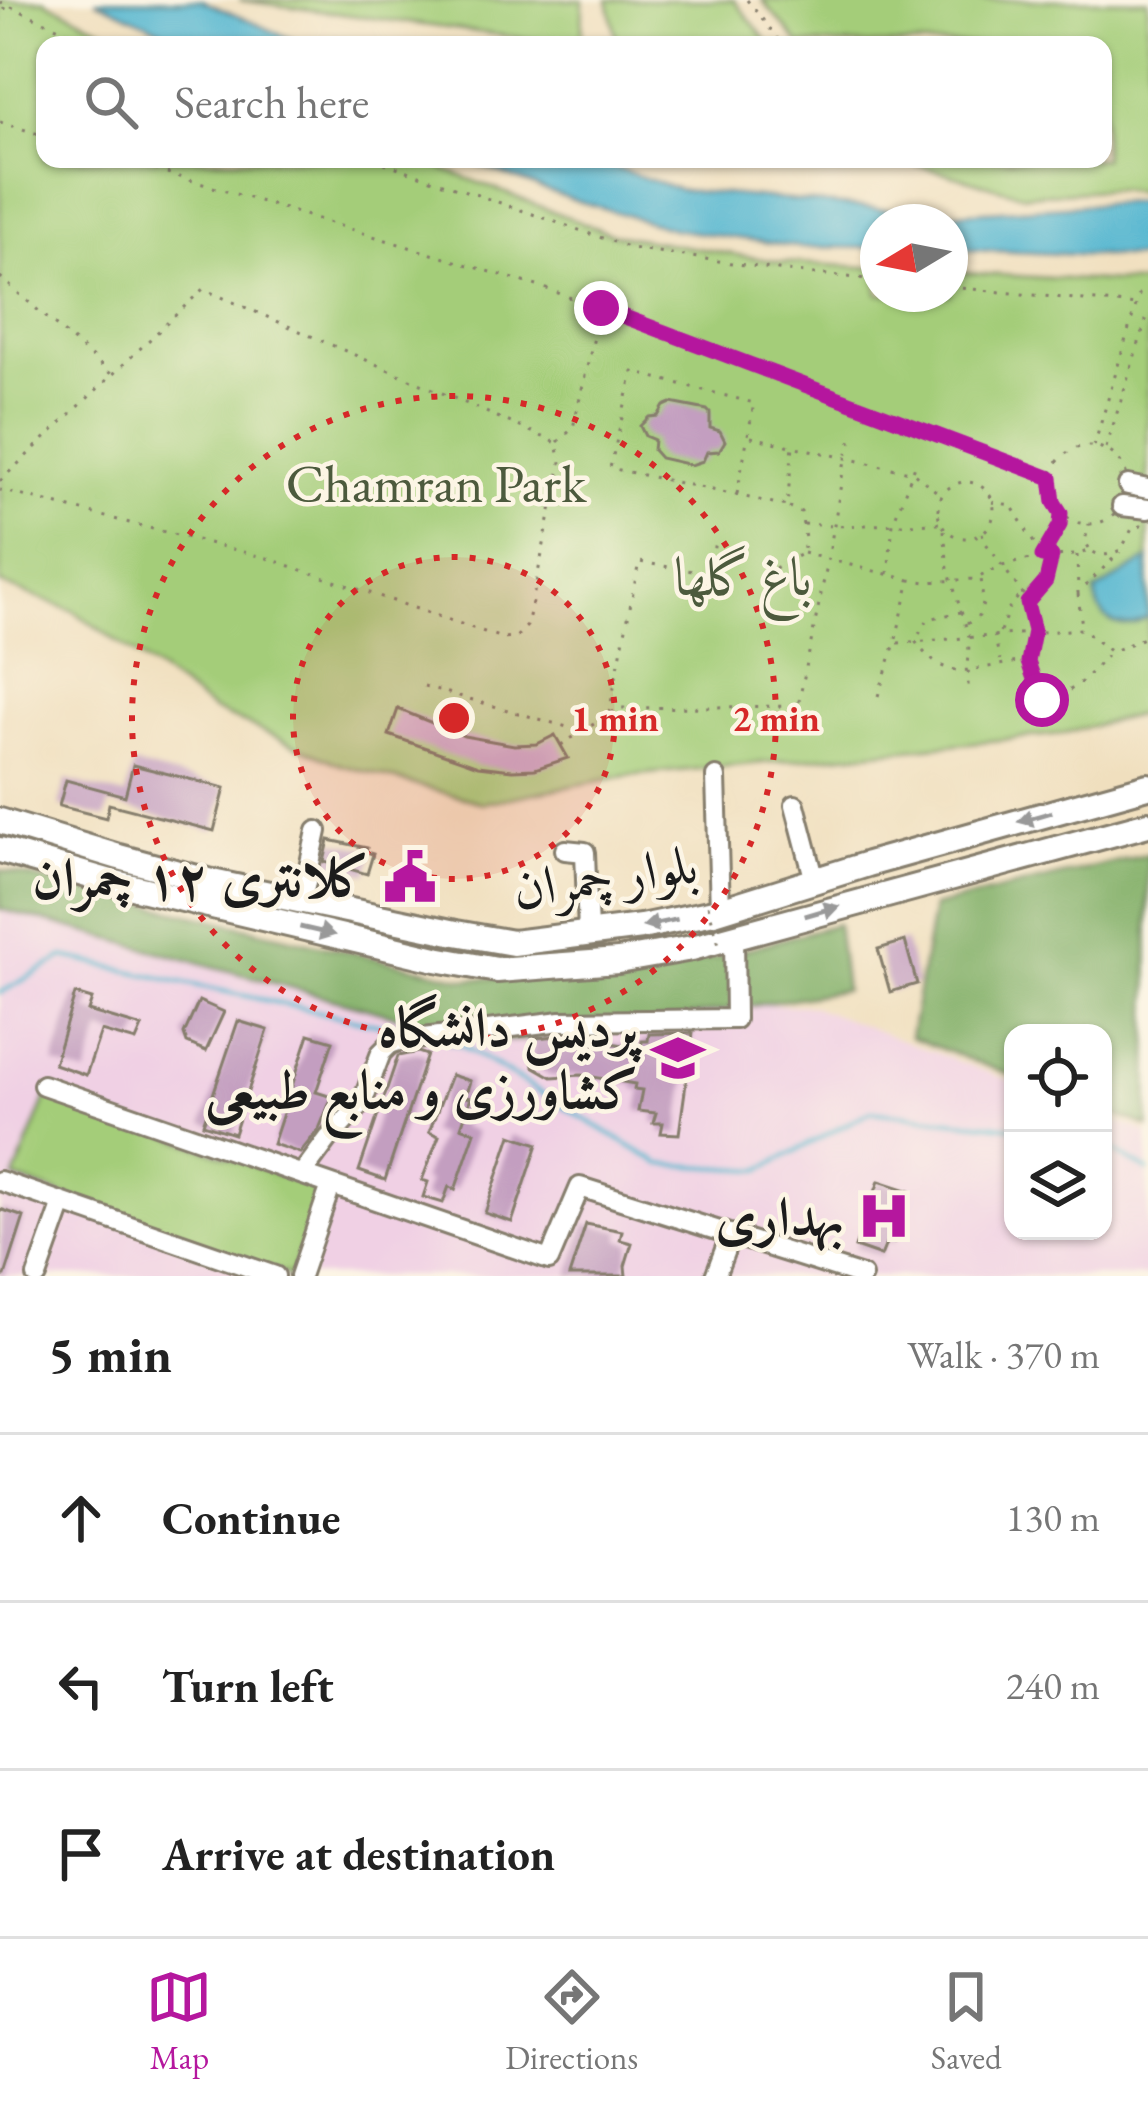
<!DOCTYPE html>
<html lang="en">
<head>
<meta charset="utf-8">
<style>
	:root { --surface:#fff; --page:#f6f6f6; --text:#222; --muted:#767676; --line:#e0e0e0; --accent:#b5179e }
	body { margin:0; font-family:"EB Garamond",Amiri,serif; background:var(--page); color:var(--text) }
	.controls { position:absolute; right:36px; bottom:36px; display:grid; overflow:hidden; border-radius:24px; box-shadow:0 3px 9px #0004 }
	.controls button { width:108px; height:108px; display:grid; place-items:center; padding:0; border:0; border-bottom:3px solid var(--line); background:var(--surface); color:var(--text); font:60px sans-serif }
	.compass { position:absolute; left:860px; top:204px; width:108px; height:108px; border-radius:50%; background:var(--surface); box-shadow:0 3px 9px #0004; rotate:260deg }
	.stop { position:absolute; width:36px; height:36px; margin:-27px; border:9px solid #b5179e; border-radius:50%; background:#fff }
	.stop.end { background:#b5179e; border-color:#fff; box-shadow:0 3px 12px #0008 }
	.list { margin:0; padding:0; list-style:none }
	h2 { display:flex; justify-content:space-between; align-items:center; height:156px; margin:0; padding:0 48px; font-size:51px }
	h2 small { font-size:39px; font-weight:400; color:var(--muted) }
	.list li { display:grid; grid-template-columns:78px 1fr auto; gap:36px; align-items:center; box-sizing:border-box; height:168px; padding:0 48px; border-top:3px solid var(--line) }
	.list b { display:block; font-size:45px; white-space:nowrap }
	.list em { font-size:39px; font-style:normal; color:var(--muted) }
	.icon { flex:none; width:66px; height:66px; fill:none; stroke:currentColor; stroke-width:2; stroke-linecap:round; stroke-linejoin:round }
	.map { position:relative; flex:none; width:1148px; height:1276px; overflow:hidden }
	.search { position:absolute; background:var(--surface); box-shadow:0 3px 9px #0004; left:36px; right:36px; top:36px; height:132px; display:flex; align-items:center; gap:30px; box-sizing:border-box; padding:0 42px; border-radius:24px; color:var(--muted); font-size:45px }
	.sheet { height:660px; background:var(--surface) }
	nav { display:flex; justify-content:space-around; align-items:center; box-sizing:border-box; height:168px; border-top:3px solid var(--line); background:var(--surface); font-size:33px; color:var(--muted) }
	nav a { display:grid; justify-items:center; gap:6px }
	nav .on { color:var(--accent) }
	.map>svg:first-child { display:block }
	.built { fill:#f0d0e4 }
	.green { fill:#a4cd79; stroke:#60744a; stroke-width:3 }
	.forest { fill:#83b069; stroke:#506642; stroke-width:3 }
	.water { fill:#52b6d0; stroke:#376976; stroke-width:3 }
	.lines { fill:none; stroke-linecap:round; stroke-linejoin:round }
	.stream { stroke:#52b6d0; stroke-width:4.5 }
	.building { fill:#c39ec0 }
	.minor-casing { stroke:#867e6d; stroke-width:24 }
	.major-casing { stroke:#867e6d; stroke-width:30 }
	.path { stroke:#867e6d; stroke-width:3; stroke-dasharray:3 9; stroke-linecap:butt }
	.minor { stroke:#fff; stroke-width:18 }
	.major { stroke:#fff; stroke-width:24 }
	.path-bridge { stroke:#867e6d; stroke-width:3; stroke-dasharray:3 9; stroke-linecap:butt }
	.oneway { fill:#999 }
	.route { stroke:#b5179e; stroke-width:15 }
	.ring { fill:none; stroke:#d62828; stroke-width:6; stroke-dasharray:6 12 }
	.labels { text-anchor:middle; stroke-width:9; stroke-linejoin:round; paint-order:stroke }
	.park-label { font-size:54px; fill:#4c5a3d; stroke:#fcf5e5 }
	.street-label { font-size:54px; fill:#1c1c1c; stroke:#fcf5e5 }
	.poi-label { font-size:54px; font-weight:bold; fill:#1c1c1c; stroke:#fcf5e5; text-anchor:end }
	.centre { fill:#d62828; stroke:#fcf5e5; stroke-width:6 }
	.ring-label { font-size:36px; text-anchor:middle; font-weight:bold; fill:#d62828; stroke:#fcf5e5; stroke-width:9; stroke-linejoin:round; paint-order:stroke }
</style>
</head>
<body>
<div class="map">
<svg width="1148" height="1276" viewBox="0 0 1148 1276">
	<rect width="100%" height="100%" fill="#fcf5e5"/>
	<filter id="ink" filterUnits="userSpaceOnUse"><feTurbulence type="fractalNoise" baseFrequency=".00833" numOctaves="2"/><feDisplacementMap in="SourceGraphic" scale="24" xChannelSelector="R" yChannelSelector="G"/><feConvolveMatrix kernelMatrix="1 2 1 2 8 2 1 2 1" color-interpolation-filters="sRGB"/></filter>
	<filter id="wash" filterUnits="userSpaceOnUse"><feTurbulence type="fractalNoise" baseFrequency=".004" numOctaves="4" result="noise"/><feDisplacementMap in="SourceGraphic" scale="48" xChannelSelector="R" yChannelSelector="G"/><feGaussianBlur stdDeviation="2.7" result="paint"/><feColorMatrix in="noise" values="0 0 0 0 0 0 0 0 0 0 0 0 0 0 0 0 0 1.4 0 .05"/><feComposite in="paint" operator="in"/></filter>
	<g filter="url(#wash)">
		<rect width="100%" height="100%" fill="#f0dfbe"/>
		<path class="built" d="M0,879L468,994L811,1006L1013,1082V1231H1103V1116L1148,1133V1276H0Z"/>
		<path class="green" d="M0,0H44L135,45H45V159H417L612,234L780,262L878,268V294H950V272L1148,284V712L1061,734L625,776L483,803L341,765L213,710L74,611L0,584Z
			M238,0H583L582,45H573Z
			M608,0H734L770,45H618Z
			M762,0H1148V193L1117,189L1024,195L895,159H1103V45H800Z
			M48,1093L323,1191L291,1276L14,1178Z"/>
		<path class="forest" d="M1148,854V1127L1103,1110V1033H1013V1076L910,1037L933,907Z
			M0,870L466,979L586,975L714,958L837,924L845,990L556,1039L489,1041L0,909Z"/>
		<path class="water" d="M95,0H201L305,45H194Z
			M462,159H589L681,190L938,214L1148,201V258L950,249V222H878V248L798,247L673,229L562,196Z
			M1148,559V617C1122,634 1099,623 1095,592Z"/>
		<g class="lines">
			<path class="stream" d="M0,993L64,957L409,1031
				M449,1042L461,1045L660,1164L760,1170L871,1111L1013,1127
				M1103,1144L1148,1171"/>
		</g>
		<g id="blocks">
			<path class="building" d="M671,403L707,410L710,413V428L720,431L725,441L719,451L707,452L703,461L691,465L660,458L653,450L654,440L645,436L640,426L649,417L658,416L664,406Z
				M398,709L464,736L514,745L537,744L555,735L568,758L535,769L512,770L478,766L389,735Z
				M133,765L225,788L214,831L109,804L106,818L59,806L66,780L125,796Z
				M329,840L367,848L366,852L373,854L367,874L324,862Z
				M905,941L917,984L890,992L878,949Z
				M75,994L92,999L88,1011L142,1027L136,1041L101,1031L86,1075L54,1064Z
				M199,1001L224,1012L206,1051L187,1043L184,1034Z
				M238,1021L268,1030L234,1134L203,1124Z
				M693,1033L679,1134L661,1133L663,1123H653L656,1113L638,1111L642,1090L634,1089L635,1084L581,1075L552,1077L533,1066L531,1055L535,1038L581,1034L597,1046L599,1041L641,1048L642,1041H648L649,1034Z
				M309,1034L333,1041L316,1092L332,1097L319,1129L300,1153L273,1144Z
				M418,1052L427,1055L385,1180L359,1171L398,1056Z
				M451,1075L470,1081L465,1097L471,1098L461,1127L475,1132L455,1190L449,1186L443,1203L423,1197L428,1182L422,1180L439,1136L429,1132Z
				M511,1135L538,1144L512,1222L485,1213Z
				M879,1181L910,1191L894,1243L887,1241L881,1256L855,1247Z
				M0,1209L24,1217L5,1276H0Z
				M586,1224L622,1231L620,1240L632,1243L625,1266L626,1276H569Z"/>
		</g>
	</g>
	<g filter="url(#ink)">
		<use href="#blocks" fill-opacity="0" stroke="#867e6d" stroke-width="3"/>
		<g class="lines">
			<g class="minor-casing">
				<path id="minor" d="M1128,485L1148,489
					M1122,506L1148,509
					M716,777L720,910
					M795,805L815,881
					M565,850L585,852L588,933
					M302,900L317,831
					M43,1085L549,1260L580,1187L862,1276
					M302,1174L328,1139L362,1103L381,1053L390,1044L399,1041L561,1021L735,1019L734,936
					M0,1181L275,1276
					M37,1276L63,1203
					M300,1276L331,1185
					M715,1276L731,1234"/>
			</g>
			<g class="major-casing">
				<path id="major" d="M0,821L119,857L212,882L456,933L513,943L641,927L714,912L868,864L1148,786
					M0,850L111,882L436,959L497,970L618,961L692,948L1148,824"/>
			</g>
			<path class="path" d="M747,0L783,45
				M0,2L98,45
				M0,21L6,6
				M0,122L45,136
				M121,159L550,290L1051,477
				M373,159L631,248L785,271L878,280
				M0,277L111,374
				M950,287L1137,305
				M751,437L914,473L942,496
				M558,442L573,428L600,311
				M1094,446L1139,295L1148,297
				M1050 485a39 39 0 1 1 78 0a39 39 0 1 1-78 0Z
				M1106,448L1148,314
				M0,481L203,289L557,443L561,463L527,626L516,637L502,638L267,558L0,490
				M938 510a28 28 0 1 1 56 0a28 28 0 1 1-56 0Z
				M737,494L754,403L633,372L610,468L787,506L793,445
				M992,502L1011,505L1042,556L1077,555L1090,550C1101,558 1108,555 1121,550L1132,529L1141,526L1148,529
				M804,524L833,526L939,523
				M944,530L948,569L969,637L968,687
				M982,533L985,542L1025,597L1034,631L1029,662L1034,679V693L1042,700C1080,692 1084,677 1111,652
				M1089,548L1085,541L1089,524
				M803,553L910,580
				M1077,555L1078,593L1120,552
				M775,568L803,553L805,539L801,512L789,507
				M888,574L893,523L916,463
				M1078,594L1082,627
				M1029,601L1046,581L1052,557
				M961,612L928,619L915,641C950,691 980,662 1027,662
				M967,624L979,616L983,604L981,576
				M1000,632L1009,608L1021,594
				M994,635L1000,660
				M898,643L1082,629L1111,652L1148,636
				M424,686L581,731
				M878,696L895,643L910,580L927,582L975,579L1002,566L1042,556L1059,525L1061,513
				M609,713L639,562L710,574L715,540
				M561,745L619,708L798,706L828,560L845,460L852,439"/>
			<use href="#minor" class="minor"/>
			<use href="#major" class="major"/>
			<path class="path-bridge" d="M708,905L720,948"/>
		</g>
		<defs><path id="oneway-solid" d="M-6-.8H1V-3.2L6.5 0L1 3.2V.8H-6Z" transform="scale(3)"/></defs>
		<g class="oneway">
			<use href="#oneway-solid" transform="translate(1035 817) rotate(164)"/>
			<use href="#oneway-solid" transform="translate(822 911) rotate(-16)"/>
			<use href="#oneway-solid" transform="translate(660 923) rotate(168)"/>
			<use href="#oneway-solid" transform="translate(317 931) rotate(13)"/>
		</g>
	</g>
	<g class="lines" filter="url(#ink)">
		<path class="route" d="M601,308L1051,478L1054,502L1061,513L1060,525L1042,556H1052L1046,581L1027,603L1034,631L1028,662L1034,679V693L1042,700"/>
	</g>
	<circle cx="454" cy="718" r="161" fill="#d62828" fill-opacity=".12"/>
	<g class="ring">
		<circle cx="454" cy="718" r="161"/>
		<circle cx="454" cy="718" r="322"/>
	</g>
	<defs>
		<g id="civic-bare" transform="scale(4.14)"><path d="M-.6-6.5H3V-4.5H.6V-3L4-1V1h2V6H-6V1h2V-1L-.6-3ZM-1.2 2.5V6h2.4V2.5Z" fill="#b5179e" stroke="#fcf5e5" stroke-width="2.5" paint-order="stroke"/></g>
		<g id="university-bare" transform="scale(4.14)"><path d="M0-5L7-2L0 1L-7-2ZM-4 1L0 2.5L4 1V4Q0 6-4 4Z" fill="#b5179e" stroke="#fcf5e5" stroke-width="2.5" paint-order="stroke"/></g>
		<g id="hospital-bare" transform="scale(4.14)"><path d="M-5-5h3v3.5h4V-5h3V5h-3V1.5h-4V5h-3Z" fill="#b5179e" stroke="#fcf5e5" stroke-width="2.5" paint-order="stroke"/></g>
	</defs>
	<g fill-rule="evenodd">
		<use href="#civic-bare" x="410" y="877"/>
		<use href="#university-bare" x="678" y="1058"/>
		<use href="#hospital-bare" x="884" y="1216"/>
	</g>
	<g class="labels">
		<g class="park-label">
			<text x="436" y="502">Chamran Park</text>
			<text x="743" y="595">باغ گلها</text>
		</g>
		<g class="street-label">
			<text transform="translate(605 876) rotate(-8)" y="19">بلوار چمران</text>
		</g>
		<g class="poi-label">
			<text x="370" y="896">کلانتری ۱۲ چمران</text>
			<text x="638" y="1046">پردیس دانشگاه<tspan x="638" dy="62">کشاورزی و منابع طبیعی</tspan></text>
			<text x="844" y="1235">بهداری</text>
		</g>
	</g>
	<circle cx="454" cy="718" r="18" class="centre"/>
	<g class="ring-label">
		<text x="615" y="731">1 min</text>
		<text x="776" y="731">2 min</text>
	</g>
</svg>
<div class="controls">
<button><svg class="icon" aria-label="locate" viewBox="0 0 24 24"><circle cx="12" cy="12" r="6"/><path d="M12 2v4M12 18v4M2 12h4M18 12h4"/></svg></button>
<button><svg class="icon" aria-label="layers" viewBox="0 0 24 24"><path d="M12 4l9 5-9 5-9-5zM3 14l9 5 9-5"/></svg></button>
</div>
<svg class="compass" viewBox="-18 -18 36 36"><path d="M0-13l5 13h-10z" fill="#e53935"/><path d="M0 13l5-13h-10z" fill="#767676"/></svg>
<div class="stop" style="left:1042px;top:700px"></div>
<div class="stop end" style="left:601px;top:308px"></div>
<div class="search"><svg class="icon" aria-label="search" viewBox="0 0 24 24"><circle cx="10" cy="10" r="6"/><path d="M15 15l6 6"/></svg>Search here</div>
</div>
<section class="sheet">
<h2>5 min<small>Walk · 370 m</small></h2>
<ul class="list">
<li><svg class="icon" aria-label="ahead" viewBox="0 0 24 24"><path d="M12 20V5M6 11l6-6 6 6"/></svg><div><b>Continue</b></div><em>130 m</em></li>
<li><svg class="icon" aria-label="left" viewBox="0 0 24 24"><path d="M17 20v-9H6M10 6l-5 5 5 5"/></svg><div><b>Turn left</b></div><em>240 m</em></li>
<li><svg class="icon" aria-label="arrive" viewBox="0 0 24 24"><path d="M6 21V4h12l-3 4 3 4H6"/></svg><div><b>Arrive at destination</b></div></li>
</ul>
</section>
<nav>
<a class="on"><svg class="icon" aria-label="map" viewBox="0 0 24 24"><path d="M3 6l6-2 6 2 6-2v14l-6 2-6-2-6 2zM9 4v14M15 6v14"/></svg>Map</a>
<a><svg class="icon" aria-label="directions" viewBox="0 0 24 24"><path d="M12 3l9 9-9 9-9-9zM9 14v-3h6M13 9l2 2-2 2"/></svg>Directions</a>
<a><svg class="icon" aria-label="saved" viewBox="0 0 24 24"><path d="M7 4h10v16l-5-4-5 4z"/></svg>Saved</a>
</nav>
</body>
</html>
